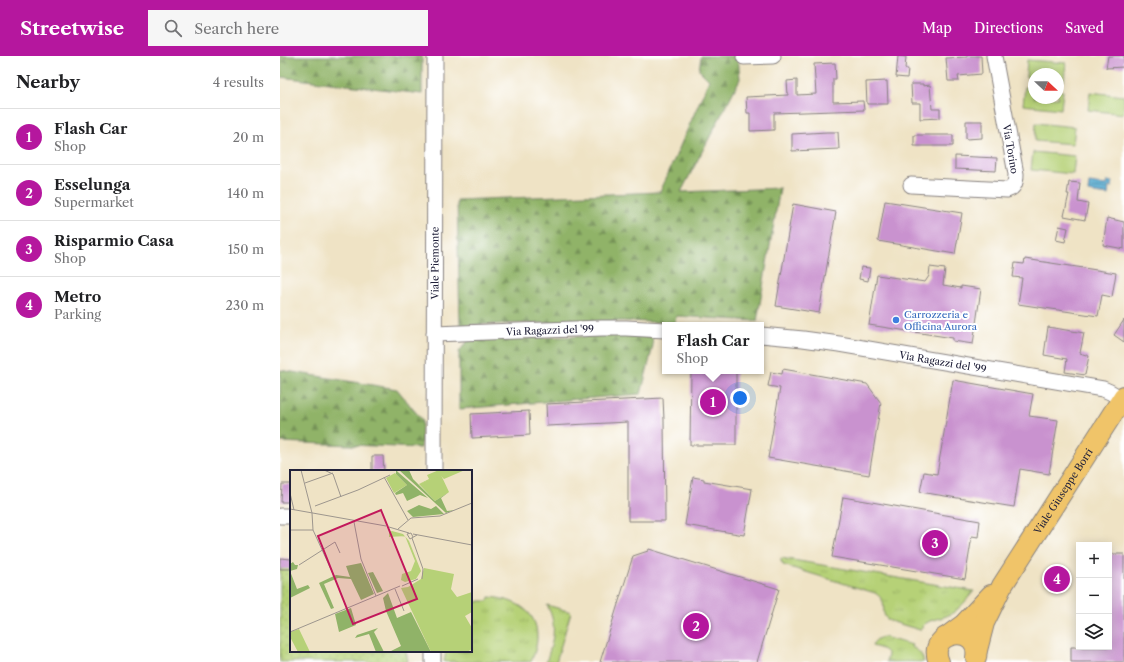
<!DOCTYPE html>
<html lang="en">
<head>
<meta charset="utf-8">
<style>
	:root { --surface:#fff; --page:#f6f6f6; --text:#202124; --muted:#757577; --line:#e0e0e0; --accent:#b5179e }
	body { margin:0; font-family:"Libre Caslon Text",serif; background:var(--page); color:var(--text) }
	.controls { position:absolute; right:12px; bottom:12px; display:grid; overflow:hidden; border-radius:0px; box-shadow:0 2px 10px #0003 }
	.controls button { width:36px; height:36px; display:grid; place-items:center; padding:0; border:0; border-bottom:1px solid var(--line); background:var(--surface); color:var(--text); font:20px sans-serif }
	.compass { position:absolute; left:748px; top:12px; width:36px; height:36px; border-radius:50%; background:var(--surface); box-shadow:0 2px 10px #0003; rotate:112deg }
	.you { position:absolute; left:460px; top:342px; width:14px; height:14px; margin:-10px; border:3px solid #fff; border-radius:50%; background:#1a73e8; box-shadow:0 0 0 6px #1a73e833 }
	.badge { display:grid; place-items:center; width:26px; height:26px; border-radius:50%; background:var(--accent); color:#fff; font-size:13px; font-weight:700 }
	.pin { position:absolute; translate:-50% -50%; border:2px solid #fff; box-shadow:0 1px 4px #0006 }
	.popup { position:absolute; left:382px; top:266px; width:102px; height:52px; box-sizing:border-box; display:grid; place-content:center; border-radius:0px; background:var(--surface); filter:drop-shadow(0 1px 3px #0005); font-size:13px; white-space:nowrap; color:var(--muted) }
	.popup b { font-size:15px; color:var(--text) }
	.popup::after { content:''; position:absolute; left:50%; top:100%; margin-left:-8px; border:8px solid transparent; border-top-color:var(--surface) }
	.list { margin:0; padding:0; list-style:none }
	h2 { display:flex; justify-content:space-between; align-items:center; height:52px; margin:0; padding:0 16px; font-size:17px }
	h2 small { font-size:13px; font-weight:400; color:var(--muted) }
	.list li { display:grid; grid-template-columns:26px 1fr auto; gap:12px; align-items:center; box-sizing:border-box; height:56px; padding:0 16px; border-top:1px solid var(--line) }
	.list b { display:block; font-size:15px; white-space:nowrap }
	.list p { margin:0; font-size:13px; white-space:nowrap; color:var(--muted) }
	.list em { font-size:13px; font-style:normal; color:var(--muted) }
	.icon { flex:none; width:22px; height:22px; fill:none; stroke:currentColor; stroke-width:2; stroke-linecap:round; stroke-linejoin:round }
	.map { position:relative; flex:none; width:844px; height:606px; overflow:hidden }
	header { display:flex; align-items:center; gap:24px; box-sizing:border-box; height:56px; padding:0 20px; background:var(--accent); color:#fff }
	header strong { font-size:19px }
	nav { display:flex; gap:22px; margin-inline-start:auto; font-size:14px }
	.search { width:280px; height:36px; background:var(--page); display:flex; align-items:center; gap:10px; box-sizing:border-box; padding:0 14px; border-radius:0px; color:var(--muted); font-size:15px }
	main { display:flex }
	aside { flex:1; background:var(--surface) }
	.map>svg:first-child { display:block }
	.grass { fill:url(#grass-tufts); stroke:#6c7a59 }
	.forest { fill:url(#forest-firs); stroke:#596a52 }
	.park { fill:url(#park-dots); stroke:#6c7a59 }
	.garden { fill:#b6d177; stroke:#6c7a59 }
	.water { fill:url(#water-rules); stroke:#386484 }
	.building { fill:#c992cf }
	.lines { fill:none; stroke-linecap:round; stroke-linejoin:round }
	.minor-casing { stroke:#888280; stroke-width:17 }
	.major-casing { stroke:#888280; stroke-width:22 }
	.minor { stroke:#fff; stroke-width:15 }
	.major { stroke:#f0c469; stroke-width:20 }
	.shop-dot { fill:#3f7fe0; stroke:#fff; stroke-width:1.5 }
	.labels { text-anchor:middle; stroke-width:4; stroke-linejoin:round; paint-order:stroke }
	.street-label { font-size:10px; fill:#22223b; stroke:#fff }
	.shop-label { font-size:10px; fill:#366cbe; stroke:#fff; text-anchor:start }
	.inset-road { fill:none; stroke:#9d968e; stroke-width:1 }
	.view { fill:#c2185b; fill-opacity:0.15; stroke:#c2185b; stroke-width:2 }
	.inset-edge { fill:none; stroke:#22223b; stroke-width:2 }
</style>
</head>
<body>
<header>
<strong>Streetwise</strong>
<div class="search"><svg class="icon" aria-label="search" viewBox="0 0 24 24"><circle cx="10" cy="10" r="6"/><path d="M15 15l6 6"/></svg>Search here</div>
<nav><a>Map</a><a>Directions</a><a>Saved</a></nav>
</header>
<main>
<aside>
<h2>Nearby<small>4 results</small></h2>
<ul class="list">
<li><span class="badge">1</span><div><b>Flash Car</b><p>Shop</p></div><em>20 m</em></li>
<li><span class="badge">2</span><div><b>Esselunga</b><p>Supermarket</p></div><em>140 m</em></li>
<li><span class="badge">3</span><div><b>Risparmio Casa</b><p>Shop</p></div><em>150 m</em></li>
<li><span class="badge">4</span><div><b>Metro</b><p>Parking</p></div><em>230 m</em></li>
</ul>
</aside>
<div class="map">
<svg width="844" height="606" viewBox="0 0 844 606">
	<defs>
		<pattern id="grass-tufts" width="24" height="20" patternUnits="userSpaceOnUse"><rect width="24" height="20" fill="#b6d177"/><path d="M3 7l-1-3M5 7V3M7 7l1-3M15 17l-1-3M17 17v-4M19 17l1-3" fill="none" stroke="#9cb368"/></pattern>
		<pattern id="forest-firs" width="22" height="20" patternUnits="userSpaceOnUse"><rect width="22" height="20" fill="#90b368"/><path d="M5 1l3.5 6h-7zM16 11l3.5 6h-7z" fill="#759157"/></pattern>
		<pattern id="park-dots" width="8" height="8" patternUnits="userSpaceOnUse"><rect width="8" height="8" fill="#b6d177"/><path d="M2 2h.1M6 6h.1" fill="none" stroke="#9cb368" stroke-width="1.8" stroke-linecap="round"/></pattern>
		<pattern id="water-rules" width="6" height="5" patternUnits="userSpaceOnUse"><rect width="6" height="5" fill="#4fa6cc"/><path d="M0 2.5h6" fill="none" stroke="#4187a7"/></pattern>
	</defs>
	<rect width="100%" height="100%" fill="#fff"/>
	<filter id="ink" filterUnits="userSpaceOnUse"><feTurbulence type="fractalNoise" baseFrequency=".025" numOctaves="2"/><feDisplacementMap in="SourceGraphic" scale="8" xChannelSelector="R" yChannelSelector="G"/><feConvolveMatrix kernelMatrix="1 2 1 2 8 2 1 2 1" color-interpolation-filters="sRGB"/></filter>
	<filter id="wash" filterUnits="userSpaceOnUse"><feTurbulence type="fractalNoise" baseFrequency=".012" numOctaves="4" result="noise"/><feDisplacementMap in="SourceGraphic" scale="16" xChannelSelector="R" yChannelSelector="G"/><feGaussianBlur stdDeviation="0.9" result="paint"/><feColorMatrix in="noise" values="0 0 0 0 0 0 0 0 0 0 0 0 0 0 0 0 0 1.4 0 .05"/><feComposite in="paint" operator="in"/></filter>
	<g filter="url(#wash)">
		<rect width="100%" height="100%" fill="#efe3c5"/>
		<path class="grass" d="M501,502L694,535C687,543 680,553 671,558C660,564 646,562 640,574L610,565C597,558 611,547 595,537L503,509V507L501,506Z
			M209,541C233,543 258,553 257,582C257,590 254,598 251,606H164L166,595H191V548L200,545H208Z
			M267,549L291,556L276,606H266C273,585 278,570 267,549Z
			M604,581L632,589L631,591C639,594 642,598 644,606H606L608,599C605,592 598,592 592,590C595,584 597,582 604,581Z"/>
		<path class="forest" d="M0,0H142V38L0,21Z
			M421,0H458L460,23L401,136L500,132L477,265L396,260L395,267L343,265L180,269L177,144L380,136L429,24L419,14Z
			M342,279L372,281L373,290L361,338L179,353V296L188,284Z
			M0,314L117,333L142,364L141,392L0,386Z"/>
		<path class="park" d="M0,512H11V595H126L128,606H0Z"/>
		<path class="garden" d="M747,4L786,7L784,25L778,24V18H754V22L746,21Z
			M745,31L754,32V42H778V34L783,35L781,53L743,49Z
			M810,36L844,40V58L808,54Z
			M756,67L795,71L793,88L755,85Z
			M753,96L795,100L793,118L751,114Z"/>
		<path class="water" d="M828,125L832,126V131H829L828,139L808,136L809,127L827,129Z"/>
		<g id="blocks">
			<path class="building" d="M618,0L626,1L625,13H628L627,22L616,21Z
				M687,0H701L702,18L678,20L679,25H668L666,2L687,1Z
				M828,0H844V11L826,12Z
				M555,7L556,23H553V46L583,45L584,54L494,57V74L470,75V57H467L466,41L508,39L507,25L517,24V39L536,38L534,8Z
				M607,25L608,48H587L586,26Z
				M631,28H643V30L650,29L652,53H660V62L640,63V47H632Z
				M686,65H702V82L686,83Z
				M547,76H558L559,93L512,95V78Z
				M634,79H673V90H634Z
				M675,100L717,102L716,115L675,113Z
				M789,126L800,127L798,146L808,148L805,164L784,160L789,138H787Z
				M605,145L682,157L675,198L598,185Z
				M513,148L556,156L539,257L496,250Z
				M827,162L844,166V193L823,189Z
				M779,170L788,172L785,186L776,184Z
				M745,203L836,217L832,241L822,239L818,260L738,248L742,222L733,221L735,207L744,208Z
				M581,211L590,212L588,225L579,223Z
				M650,211L665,213L663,229L681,232V230L701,233L693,288L673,285V282L589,269L597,219L645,226L649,220Z
				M844,264V286L834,279Z
				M768,271L804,277L800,297L809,300L805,319L785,316L787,303L764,299Z
				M503,313L587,328L601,347L589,419L488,402L500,332L488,330L491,316L502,318Z
				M411,315H456V389H410Z
				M673,324L753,338L749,360L778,364L769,418L740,413L734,451L640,436L644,416L657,418Z
				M383,342L384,364L385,465H348V366L267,370L266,348Z
				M249,355L250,379L192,382L191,358Z
				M92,400H103L104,415H92Z
				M413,421L424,423V425L472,433L464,479L405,469Z
				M2,428H11V446H1Z
				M563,441L700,465L698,481L692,480L685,523L552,501Z
				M369,493L499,533L477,606H320L353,500L368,495Z
				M829,498H844V606H791V591H829Z
				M0,502L11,503V513H0Z"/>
		</g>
	</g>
	<g filter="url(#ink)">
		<use href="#blocks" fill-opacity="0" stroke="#888280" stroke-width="1"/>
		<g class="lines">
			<g class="minor-casing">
				<g id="minor">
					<path d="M464,1L493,0"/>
					<path d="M631,129L727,134C735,132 736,125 736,118L714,0"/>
					<path id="s1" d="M154,278L322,272H346L385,274"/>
					<path id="s2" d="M481,279L523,283L559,288L823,333L830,336L842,343"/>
					<path id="s3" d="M154,415L155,0"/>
					<path d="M0,460H11"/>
					<path d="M153,595V606"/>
				</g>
			</g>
			<g class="major-casing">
				<g id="major">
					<path d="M669,579L684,568L711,539"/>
					<path id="s4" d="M697,594L704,567L722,530L844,340"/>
					<path d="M659,606C645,574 702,566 696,602"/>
				</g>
			</g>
			<use href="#minor" class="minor"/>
			<use href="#major" class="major"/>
		</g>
	</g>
	<circle class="shop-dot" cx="616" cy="264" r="4"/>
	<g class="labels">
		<g class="street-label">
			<text transform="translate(731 93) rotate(80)" y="4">Via Torino</text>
			<text dy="4" stroke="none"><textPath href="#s3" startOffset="208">Viale Piemonte</textPath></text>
			<text dy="4" stroke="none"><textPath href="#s1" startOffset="116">Via Ragazzi del '99</textPath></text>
			<text dy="4" stroke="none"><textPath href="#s2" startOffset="184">Via Ragazzi del '99</textPath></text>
			<text dy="4" stroke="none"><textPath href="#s4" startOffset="182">Viale Giuseppe Borri</textPath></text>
		</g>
		<g class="shop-label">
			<text x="624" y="262">Carrozzeria e<tspan x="624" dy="12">Officina Aurora</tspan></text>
		</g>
	</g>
	<g transform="translate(10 414)">
		<rect width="182" height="182" fill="#efe3c5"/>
		<path d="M105,3L117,15L104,23L96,8ZM151,5L159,22L145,31L129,14ZM102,61L113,64L119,71L131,101L126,109L115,112L111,110L112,104L121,101L125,91L115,66L99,67V62Z" fill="#b6d177"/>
		<path d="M106,0L109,3L138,28L130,25L117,31L113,23L106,25L105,23L117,15L106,4ZM109,0H119L123,9L145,31L159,22L151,28L157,41L165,40L156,43ZM129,35L141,39L146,36L154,44L123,47L117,41ZM3,92L5,95H8L7,99L0,101L7,119L18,115L20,118L0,128V94ZM71,93L84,124L71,130L61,109L48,108L34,114L44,138L41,139L29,113L46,105L60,107L56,96ZM83,102L93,121L87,123L78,103ZM98,123L107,148L121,142L141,182H99L111,176L96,141L93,128ZM61,138L66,155L49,162L45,144ZM88,158L84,162L94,182H86L79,164L65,168L67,165Z" fill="#90b368"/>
		<path d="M149,0H175L154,9L151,6L129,14L139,9L137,5ZM134,98L164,104L161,119L167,127L182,122V142L175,146L182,158V179L177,182H141L111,118L118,117L131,109Z" fill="#b6d177"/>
		<path d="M9,159L20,182H8L0,167V162Z" fill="#b6d177"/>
		<path class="inset-road" d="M34,0L43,4L51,27M94,7L118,50M15,13L43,3M0,23L4,40M25,36L68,20L100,5M0,39L96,56M64,52L71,89L86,126M99,57L119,63M108,59L121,48L150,46L182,33M0,60H23L22,43L11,0M23,60L44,106M123,64L182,75M123,67L121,63L117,64L120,69L127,65M122,68L133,99L132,109M9,95L45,72L50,83M112,116L128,109M105,119L114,141M0,162L110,116"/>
		<path class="view" d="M91,40L127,129L63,154L28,66Z"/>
		<rect width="182" height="182" class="inset-edge"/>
	</g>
</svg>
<div class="controls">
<button>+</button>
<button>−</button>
<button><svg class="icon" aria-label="layers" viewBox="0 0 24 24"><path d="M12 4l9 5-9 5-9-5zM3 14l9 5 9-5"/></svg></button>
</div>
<svg class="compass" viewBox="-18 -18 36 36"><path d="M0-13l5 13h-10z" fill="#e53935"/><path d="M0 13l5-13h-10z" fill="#757577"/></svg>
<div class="you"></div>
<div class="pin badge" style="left:433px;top:346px">1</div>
<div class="popup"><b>Flash Car</b>Shop</div>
<div class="pin badge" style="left:416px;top:570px">2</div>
<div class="pin badge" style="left:655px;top:487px">3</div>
<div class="pin badge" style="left:777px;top:523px">4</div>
</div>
</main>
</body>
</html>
